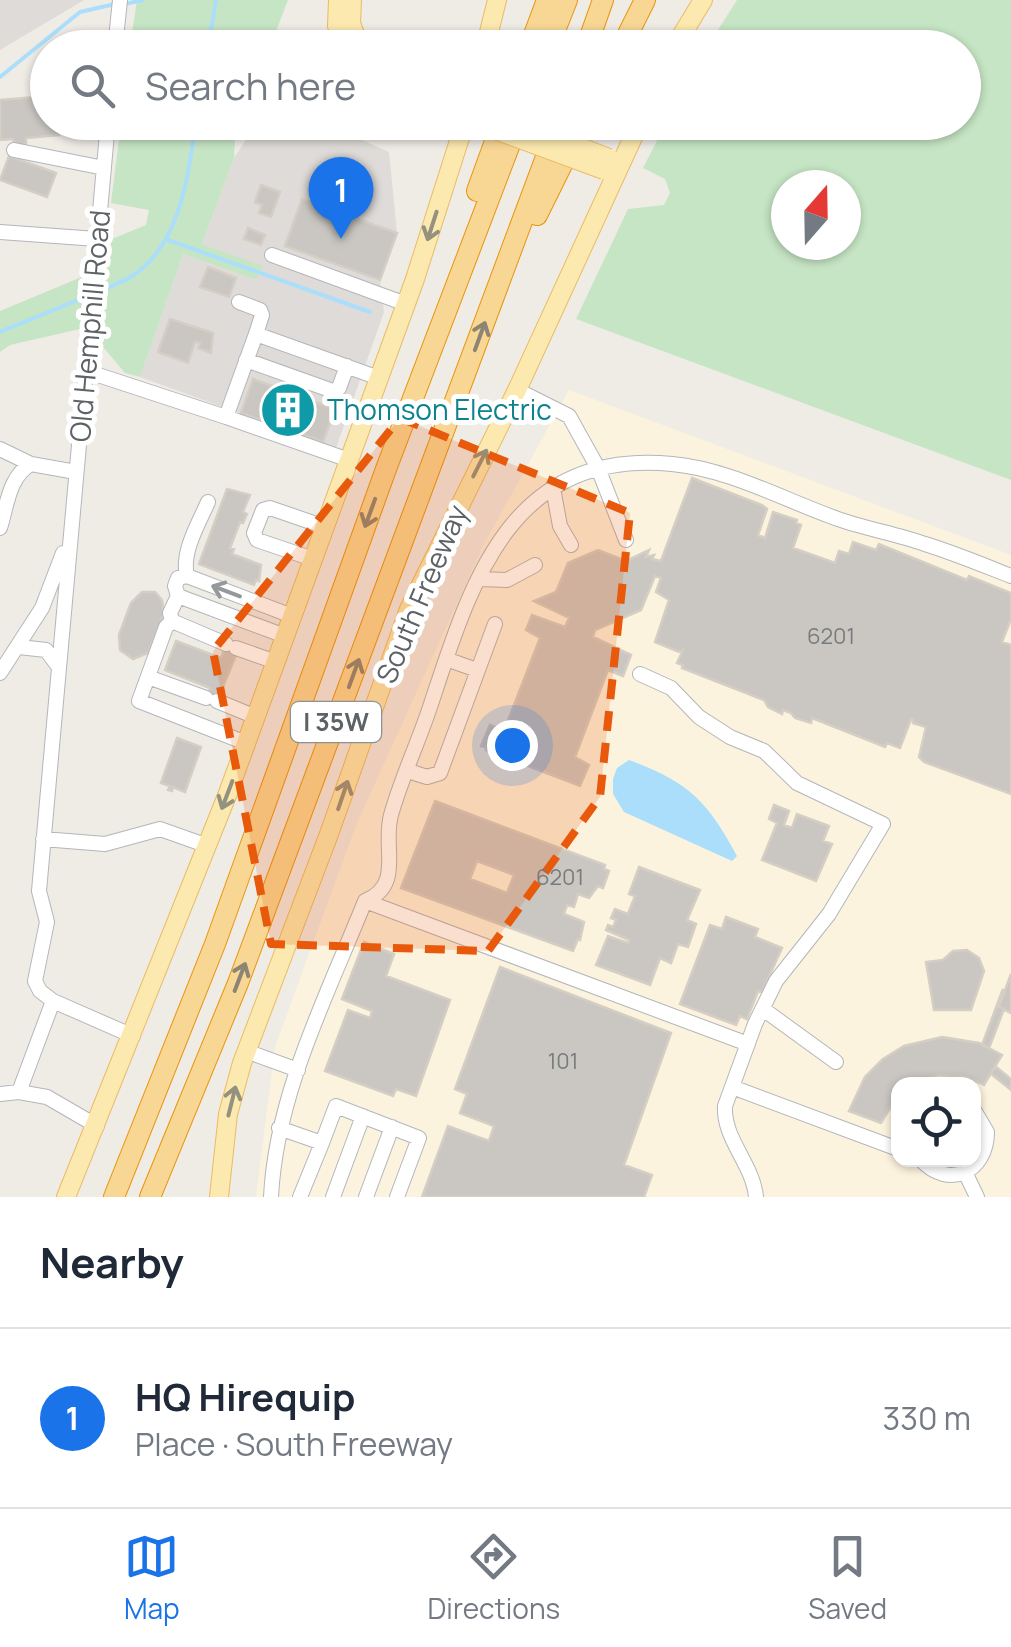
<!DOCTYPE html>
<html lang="en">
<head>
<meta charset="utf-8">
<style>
	:root { --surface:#fff; --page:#f6f6f7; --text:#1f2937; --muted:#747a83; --line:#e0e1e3; --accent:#1a73e8 }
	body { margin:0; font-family:Manrope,sans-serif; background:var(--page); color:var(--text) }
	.controls { position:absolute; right:30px; bottom:30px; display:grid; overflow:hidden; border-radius:20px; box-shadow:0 2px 8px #0004 }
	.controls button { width:90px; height:90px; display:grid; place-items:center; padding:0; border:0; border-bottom:2px solid var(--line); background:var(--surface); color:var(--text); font:50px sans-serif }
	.compass { position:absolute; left:771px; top:170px; width:90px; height:90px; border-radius:50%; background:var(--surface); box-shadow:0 2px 8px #0004; rotate:20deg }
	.you { position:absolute; left:512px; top:745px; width:35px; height:35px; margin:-25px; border:8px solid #fff; border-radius:50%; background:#1a73e8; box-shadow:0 0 0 15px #1a73e833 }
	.badge { display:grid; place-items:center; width:65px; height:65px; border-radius:50%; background:var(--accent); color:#fff; font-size:32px; font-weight:700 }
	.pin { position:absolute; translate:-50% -82px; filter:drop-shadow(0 2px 5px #0008) }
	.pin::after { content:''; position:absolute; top:52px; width:35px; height:30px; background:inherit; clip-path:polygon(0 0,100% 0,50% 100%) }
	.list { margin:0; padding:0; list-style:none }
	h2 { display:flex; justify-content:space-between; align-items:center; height:130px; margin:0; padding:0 40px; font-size:42px }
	h2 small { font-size:32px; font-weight:400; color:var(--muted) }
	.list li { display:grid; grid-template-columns:65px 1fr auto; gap:30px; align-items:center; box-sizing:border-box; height:180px; padding:0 40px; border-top:2px solid var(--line) }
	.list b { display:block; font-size:38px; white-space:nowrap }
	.list p { margin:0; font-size:32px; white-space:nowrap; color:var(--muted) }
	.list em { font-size:32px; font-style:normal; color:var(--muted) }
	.icon { flex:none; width:55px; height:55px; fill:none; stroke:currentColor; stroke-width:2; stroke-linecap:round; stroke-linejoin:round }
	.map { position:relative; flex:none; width:1011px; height:1197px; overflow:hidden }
	.search { position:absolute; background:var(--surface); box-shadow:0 2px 8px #0004; left:30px; right:30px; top:30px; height:110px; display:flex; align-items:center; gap:25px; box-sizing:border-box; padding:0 35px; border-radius:55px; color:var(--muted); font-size:38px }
	.sheet { height:310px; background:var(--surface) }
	nav { display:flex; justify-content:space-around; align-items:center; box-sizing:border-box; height:140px; border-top:2px solid var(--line); background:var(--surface); font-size:28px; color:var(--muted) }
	nav a { display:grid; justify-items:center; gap:5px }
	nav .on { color:var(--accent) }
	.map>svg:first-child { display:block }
	.commercial { fill:#fcf3de; fill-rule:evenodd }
	.industrial { fill:#dedbd8 }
	.green { fill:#c6e5c4; fill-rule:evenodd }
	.water { fill:#aadefb }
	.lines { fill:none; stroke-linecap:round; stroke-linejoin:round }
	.stream { stroke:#aadefb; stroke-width:4 }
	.building { fill:#cac7c2; stroke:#d4cec4; stroke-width:2.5; fill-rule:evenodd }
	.minor-casing { stroke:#b3b6ba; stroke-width:16 }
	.major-casing { stroke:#ebbb63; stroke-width:20 }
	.highway-casing { stroke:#e9940b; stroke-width:22 }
	.minor { stroke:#fff; stroke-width:14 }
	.major { stroke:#fbe9af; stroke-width:18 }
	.highway { stroke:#f8d794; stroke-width:20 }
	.major-bridge-casing { stroke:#ebbb63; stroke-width:20; stroke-linecap:butt }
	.major-bridge { stroke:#fbe9af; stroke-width:18 }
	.oneway { stroke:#94917f }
	.oneway2 { stroke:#8c8573 }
	.oneway3 { stroke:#96999b }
	.marked { fill:#e8590c; fill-opacity:0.2; stroke:#e8590c; stroke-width:8; stroke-dasharray:20 12; stroke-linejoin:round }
	.labels { text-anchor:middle; stroke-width:10; stroke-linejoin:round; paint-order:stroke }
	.number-label { font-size:22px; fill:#787b7c }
	.shield { fill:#fff; stroke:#8e9193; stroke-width:2.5 }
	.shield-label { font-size:25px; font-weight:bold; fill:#5d6265 }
	.street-label { font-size:28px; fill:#5d6265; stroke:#fff }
	.culture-label { font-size:28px; fill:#0d838f; stroke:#fff; text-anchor:start }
</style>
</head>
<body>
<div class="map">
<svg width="1011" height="1197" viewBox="0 0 1011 1197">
	<rect width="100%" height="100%" fill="#efece6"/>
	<path class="commercial" d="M569,390L1011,555V1197H256L275,1047L357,823L483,546ZM898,1084H974V1160H898Z"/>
	<path class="industrial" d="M0,0H84L0,50Z
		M257,123H323L389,152L397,233L380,280L384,312L336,448L140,377L183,254L256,280L262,267L202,244L234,158Z"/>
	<path class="green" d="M137,0H288L270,47H130Z
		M737,0H1011V480L576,319L628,209L664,205L670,193L665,179L643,168L666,123L964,122V48L707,47ZM846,185V245H786V185Z
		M121,123H236L234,158L202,244L263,266L256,280L183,254L140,377L125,373L98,341L107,241L146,225L149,210L111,203Z
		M84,276L80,329L10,345L0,352V311Z"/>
	<path class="water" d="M629,760C689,782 707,801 737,856L732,861L624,812L613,794V779L617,768Z"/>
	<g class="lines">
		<path class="stream" d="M125,4L143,0
			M208,48L216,0
			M0,77L80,12L115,4
			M168,240L370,312
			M97,292C108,287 122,283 132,276C181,245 188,174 196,122
			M0,332L88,296"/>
	</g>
	<path class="building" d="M48,96V122H58L59,135L26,138V145L14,146L13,139L0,140V100Z
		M9,156L56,173L47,197L0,180Z
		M261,185L280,192L271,217L259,213L262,205L255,202Z
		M302,199L397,233L380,280L285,246Z
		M248,228L265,235L261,245L244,239Z
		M208,267L236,278L229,297L200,287Z
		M170,319L213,333L211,353L198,348L200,343L195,342L188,363L158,352Z
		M253,379L335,409L323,442L241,413Z
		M692,478L762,505L767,509L758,535L765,538L773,512L797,520L796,523L801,525L793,548L835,563L839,551L849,554L853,542L876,550L879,544L967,580L969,576L1011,593V619L1002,642L1011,645V794L924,762L919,757L926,727L913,723V720L911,719L900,748L887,743L885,747L812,718L811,723L795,718L791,713L783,710L782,714L768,707L764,700L682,668L683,665L677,663L683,650L679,652L655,642L669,600L656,592L661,578L655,576L641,610L595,630L593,637L631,655L623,676L608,670L575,757L589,765L580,786L486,750L487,748L481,746L490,725L504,731L540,638L526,630L532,615L565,627L569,618L534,601L556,592L568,563L598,550L626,561L649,550L646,557L654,555L652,559L661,561Z
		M227,489L250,495L243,512L247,514L243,523L240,522L230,548L234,549L232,554L261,565L259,581L256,580L254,585L199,564Z
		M142,592H155L162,600L164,614L148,653L133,659L120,650L119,635L131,603Z
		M176,641L221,658L227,642L237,653L215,706L205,703L210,688L165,670Z
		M177,738L201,747L185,792L173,787L172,791L168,790L170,786L161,783Z
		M435,801L605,865L604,869L609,871L603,888L598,886L589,898L578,894L574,907L567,905L564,914L584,922L580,940L578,939L573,951L401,888ZM477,861L514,875L507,893L470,879Z
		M774,805L789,811L784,825L792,828L797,814L829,826L823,841L832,844L816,881L762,860L777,823L769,819Z
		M639,867L700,890L687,920L696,924L688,947L678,944L671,963L660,958L650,985L596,965L608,936L628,943L629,940L606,930L608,925L613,927L616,920L611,918L615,909L628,914L635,896L629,894Z
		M726,917L758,929L755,937L782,948L762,992L758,991L747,1019L740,1016L736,1025L680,1004L710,925L722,929Z
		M364,942L394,954L386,976L450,1000L416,1096L396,1089L393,1096L325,1071L348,1010L370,1018L372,1011L342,999Z
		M967,950L979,958L984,971L971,1010H934L926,962L943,960L953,951Z
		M500,967L671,1033L624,1165L652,1175L644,1197H422L448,1126L489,1141L494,1126L460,1113L467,1094L455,1089Z
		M1011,974V1013L999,1007Z
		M1003,989L999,1007L1004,1009L989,1048L982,1045Z
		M942,1037L979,1043L1002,1055L984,1085L967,1077L938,1075L912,1084H898V1095L881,1123L849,1111L865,1077L883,1059L904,1046Z
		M995,1066L1011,1079V1090L991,1074Z"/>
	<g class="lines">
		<g class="minor-casing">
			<path id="minor" d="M115,48L120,0
				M14,150L104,168
				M0,232L97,239
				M272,255L406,304
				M239,302L260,310L262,315L256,334
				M246,360L333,391L339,388L347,366
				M86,371L226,417
				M517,390L569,416L598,468L626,540
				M0,449L31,464L76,472
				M349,460L226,417L256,334L379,378
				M553,488L560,526L571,545
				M0,528C7,506 9,476 31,464
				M313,559L257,540L254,533L263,510L270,508L325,527
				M187,576C181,552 199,523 208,502
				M478,579L507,580L535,565
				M178,596L175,586L178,578L187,576L292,616
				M172,621L166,627L139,701L246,743
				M226,644L172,621L170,613L178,596L285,636
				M19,647L46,650L58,666
				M236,648L276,662
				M446,659L477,670
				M0,673L42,608L63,553
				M640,674L671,688L699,717L730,737L764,751L797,783L883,824L829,914L776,981L755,1024L725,1106C723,1139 753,1164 756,1197
				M148,677L206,698
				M217,701L256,717
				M408,771L427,777L440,773L495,624
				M43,839L105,844L160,829L208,846
				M365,901L748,1044
				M53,1001L40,991L35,981L47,922L39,891L108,122
				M763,1009L836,1062
				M246,1051L298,1070
				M732,1087L898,1149
				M0,1094L19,1092
				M97,1126L47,1097L19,1092L53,1001L133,1036
				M279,1128L322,1143L336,1106L419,1138L397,1197
				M921,1160C949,1190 987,1172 987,1132L974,1110
				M965,1172L977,1197
				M271,1197C276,1094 327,996 365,901C404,885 382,848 391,815C401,779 418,743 430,707C471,583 509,449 672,464C729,469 784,500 838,519C866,529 897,534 925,544C954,553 983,565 1011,576
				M300,1197L322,1143
				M333,1197L363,1116
				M366,1197L392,1127"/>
		</g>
		<g class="major-casing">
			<path id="major" d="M338,0L337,26L344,48
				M352,0L351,23L360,48
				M485,48L497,0
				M674,48L703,0
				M66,1197L228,793L415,279L465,122
				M219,1197L228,1114L242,1063L329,834L409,609L517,390L640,122"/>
		</g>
		<g class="highway-casing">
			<path id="highway" d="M529,48L547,0
				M548,48L567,0
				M586,48L603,0
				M621,48L645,0
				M477,191L502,122
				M537,215L583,122
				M114,1197L215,944L386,469L518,123
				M150,1197L238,983L559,122"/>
		</g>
		<use href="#minor" class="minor"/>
		<use href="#major" class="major"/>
		<use href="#highway" class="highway"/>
		<g class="major-bridge-casing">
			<path id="major-bridge" d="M474,122L604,170
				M515,122L609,158"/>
		</g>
		<use href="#major-bridge" class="major-bridge"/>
	</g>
	<defs><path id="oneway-shaft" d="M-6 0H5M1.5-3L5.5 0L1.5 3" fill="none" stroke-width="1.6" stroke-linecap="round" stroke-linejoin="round" transform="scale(2.5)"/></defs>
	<g class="oneway">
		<use href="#oneway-shaft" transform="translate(432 226) rotate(108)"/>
		<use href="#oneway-shaft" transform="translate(480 463) rotate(-63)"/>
		<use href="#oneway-shaft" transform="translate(227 795) rotate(111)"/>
		<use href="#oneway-shaft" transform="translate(343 795) rotate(-71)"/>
		<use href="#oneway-shaft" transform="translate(232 1101) rotate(-76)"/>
	</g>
	<g class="oneway2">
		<use href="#oneway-shaft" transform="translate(480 336) rotate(-70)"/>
		<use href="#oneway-shaft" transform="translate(370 513) rotate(110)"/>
		<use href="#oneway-shaft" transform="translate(354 673) rotate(-70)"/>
		<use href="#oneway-shaft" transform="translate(240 977) rotate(-69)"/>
	</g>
	<use class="oneway3" href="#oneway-shaft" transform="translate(226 591) rotate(-159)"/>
	<path class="marked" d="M400,418L630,513L600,797L488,951L271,944L213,651Z"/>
	<defs>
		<g id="building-disc" transform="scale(2.875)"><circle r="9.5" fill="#0f9aa8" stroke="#fff"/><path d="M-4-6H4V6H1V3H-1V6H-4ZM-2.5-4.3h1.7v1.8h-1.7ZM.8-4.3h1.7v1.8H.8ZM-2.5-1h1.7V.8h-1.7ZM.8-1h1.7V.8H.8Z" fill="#fff"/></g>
	</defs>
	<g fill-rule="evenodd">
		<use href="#building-disc" x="288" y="410"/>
	</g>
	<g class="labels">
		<g class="number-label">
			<text x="831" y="644">6201</text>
			<text x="560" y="885">6201</text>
			<text x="563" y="1069">101</text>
		</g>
		<rect class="shield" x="291" y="702" width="90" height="40" rx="8"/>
		<g class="shield-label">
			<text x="336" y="731">I 35W</text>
		</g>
		<g class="street-label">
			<text transform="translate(90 326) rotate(-85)" y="10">Old Hemphill Road</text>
			<text transform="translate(422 594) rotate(-67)" y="10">South Freeway</text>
		</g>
		<g class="culture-label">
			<text x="327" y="420">Thomson Electric</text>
		</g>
	</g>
</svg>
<div class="controls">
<button><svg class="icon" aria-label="locate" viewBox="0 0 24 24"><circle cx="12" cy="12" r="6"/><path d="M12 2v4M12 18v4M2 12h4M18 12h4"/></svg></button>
</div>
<svg class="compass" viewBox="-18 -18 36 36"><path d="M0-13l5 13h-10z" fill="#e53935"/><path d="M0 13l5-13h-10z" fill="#747a83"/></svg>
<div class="you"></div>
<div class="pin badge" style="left:341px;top:239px">1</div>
<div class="search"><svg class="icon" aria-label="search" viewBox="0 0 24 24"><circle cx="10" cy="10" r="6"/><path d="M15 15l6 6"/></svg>Search here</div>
</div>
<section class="sheet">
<h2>Nearby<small></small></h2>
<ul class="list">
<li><span class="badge">1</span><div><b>HQ Hirequip</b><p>Place · South Freeway</p></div><em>330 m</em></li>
</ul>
</section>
<nav>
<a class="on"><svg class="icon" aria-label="map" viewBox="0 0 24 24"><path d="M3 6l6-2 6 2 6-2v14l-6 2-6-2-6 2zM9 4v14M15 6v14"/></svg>Map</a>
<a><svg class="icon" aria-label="directions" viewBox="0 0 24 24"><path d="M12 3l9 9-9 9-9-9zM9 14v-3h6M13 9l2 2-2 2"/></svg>Directions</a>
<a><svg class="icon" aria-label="saved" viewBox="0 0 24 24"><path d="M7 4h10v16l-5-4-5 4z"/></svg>Saved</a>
</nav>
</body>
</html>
